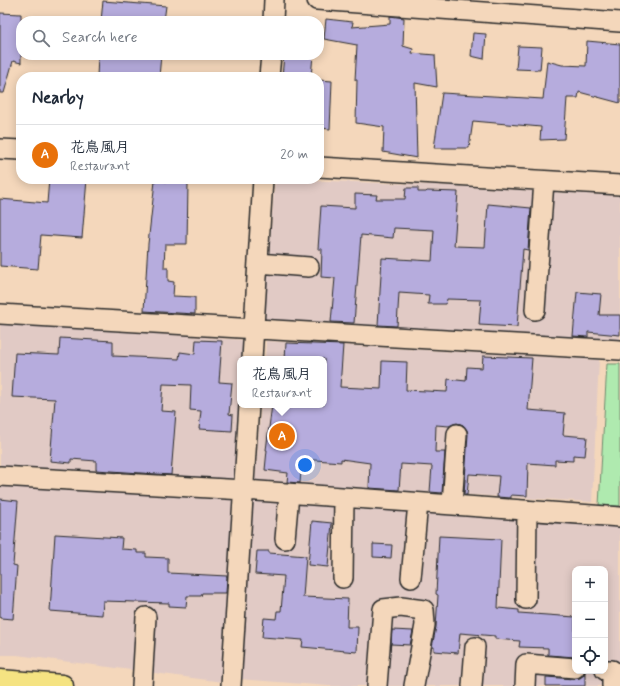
<!DOCTYPE html>
<html lang="en">
<head>
<meta charset="utf-8">
<style>
	:root { --surface:#fff; --page:#f2f2f3; --text:#1f2937; --muted:#747a83; --line:#e0e1e3; --accent:#111827 }
	body { margin:0; font-family:Mynerve,"Klee One",sans-serif; background:var(--page); color:var(--text) }
	.controls { position:absolute; right:12px; bottom:12px; display:grid; overflow:hidden; border-radius:8px; box-shadow:0 2px 10px #0003 }
	.controls button { width:36px; height:36px; display:grid; place-items:center; padding:0; border:0; border-bottom:1px solid var(--line); background:var(--surface); color:var(--text); font:20px sans-serif }
	.you { position:absolute; left:305px; top:465px; width:14px; height:14px; margin:-10px; border:3px solid #fff; border-radius:50%; background:#1a73e8; box-shadow:0 0 0 6px #1a73e833 }
	.badge { display:grid; place-items:center; width:26px; height:26px; border-radius:50%; background:var(--accent); color:#fff; font-size:13px; font-weight:700 }
	.pin { position:absolute; translate:-50% -50%; border:2px solid #fff; box-shadow:0 1px 4px #0006 }
	.popup { position:absolute; left:237px; top:356px; width:90px; height:52px; box-sizing:border-box; display:grid; place-content:center; border-radius:8px; background:var(--surface); filter:drop-shadow(0 1px 3px #0005); font-size:13px; white-space:nowrap; color:var(--muted) }
	.popup b { font-size:15px; color:var(--text) }
	.popup::after { content:''; position:absolute; left:50%; top:100%; margin-left:-8px; border:8px solid transparent; border-top-color:var(--surface) }
	.list { margin:0; padding:0; list-style:none }
	h2 { display:flex; justify-content:space-between; align-items:center; height:52px; margin:0; padding:0 16px; font-size:17px }
	h2 small { font-size:13px; font-weight:400; color:var(--muted) }
	.list li { display:grid; grid-template-columns:26px 1fr auto; gap:12px; align-items:center; box-sizing:border-box; height:60px; padding:0 16px; border-top:1px solid var(--line) }
	.list b { display:block; font-size:15px; white-space:nowrap }
	.list p { margin:0; font-size:13px; white-space:nowrap; color:var(--muted) }
	.list em { font-size:13px; font-style:normal; color:var(--muted) }
	.icon { flex:none; width:22px; height:22px; fill:none; stroke:currentColor; stroke-width:2; stroke-linecap:round; stroke-linejoin:round }
	.map { position:relative; flex:none; width:620px; height:686px; overflow:hidden }
	.search { position:absolute; background:var(--surface); box-shadow:0 2px 10px #0003; left:16px; top:16px; width:308px; height:44px; display:flex; align-items:center; gap:10px; box-sizing:border-box; padding:0 14px; border-radius:16px; color:var(--muted); font-size:15px }
	.panel { position:absolute; background:var(--surface); box-shadow:0 2px 10px #0003; left:16px; top:72px; width:308px; height:112px; border-radius:16px }
	.map>svg:first-child { display:block }
	.built { fill:#e1cac5; fill-rule:evenodd }
	.green { fill:#afeaaf; stroke:#6d8a6d }
	.building { fill:#b6acdd; stroke:#2b2b2b }
	.lines { fill:none; stroke-linecap:round; stroke-linejoin:round }
	.minor-casing { stroke:#2b2b2b; stroke-width:22 }
	.highway-casing { stroke:#2b2b2b; stroke-width:25 }
	.minor { stroke:#f4d7bb; stroke-width:19 }
	.highway { stroke:#f5e382; stroke-width:22 }
</style>
</head>
<body>
<div class="map">
<svg width="620" height="686" viewBox="0 0 620 686">
	<rect width="100%" height="100%" fill="#f4d7bb"/>
	<filter id="ink" filterUnits="userSpaceOnUse"><feTurbulence type="fractalNoise" baseFrequency=".025" numOctaves="2"/><feDisplacementMap in="SourceGraphic" scale="8" xChannelSelector="R" yChannelSelector="G"/><feConvolveMatrix kernelMatrix="1 2 1 2 8 2 1 2 1" color-interpolation-filters="sRGB"/></filter>
	<g filter="url(#ink)">
		<path class="built" d="M275,179L434,185L620,196V346L263,330Z
			M0,323L244,340L243,359H240V400L235,479L139,478L0,471Z
			M266,341L599,360L592,502L255,482L261,405H324V359H265Z
			M0,483L234,497L223,682L17,655H0Z
			M251,497L620,524V686H329L239,679ZM575,569H605V671H575Z"/>
		<path class="green" d="M607,364H620V506L599,505Z"/>
		<path class="building" d="M103,1L166,6L164,21H101Z
			M0,13L21,14V63L13,61L4,93H0Z
			M390,16L404,18L403,46L413,49L412,53L435,55L437,87L415,83L417,158L383,152L384,127L356,123L357,80H355L357,45L324,39L326,19L353,22L352,27L390,24Z
			M473,33L486,34L484,59L471,56Z
			M587,41L620,44V103L579,92L578,98H567L564,139L540,140L541,127L473,121L469,148H434L442,93L543,99L547,61L562,65L586,66Z
			M518,46L542,47L540,70L516,69Z
			M98,55H161L159,77H97Z
			M284,55H313L311,77H282Z
			M319,80L332,81L330,129L319,128Z
			M49,179H87L82,238L41,235L38,269L0,266V199L47,203Z
			M155,181L188,183L187,244H165L164,268H168V281L174,282L173,296L195,297V314L144,311L148,244Z
			M406,188H418V192H426L427,191L458,192L454,246L485,247L488,204L531,208L528,250L523,249L517,327L479,325L481,300L447,299L446,304H428L429,295L399,293L397,326L378,325L382,258L432,261L434,230L394,228L393,238L361,235L354,323L331,322L335,278L321,277L322,249H318L321,206L355,208V194L377,195L376,199H405Z
			M577,292L601,294L599,315H620V335L588,332V337L573,336Z
			M60,338L113,341V356L179,359L180,352L195,354L196,340L222,341L219,382L232,383L229,414L233,415L232,431L199,429L201,411L190,410L191,385L163,384L161,411L176,412L171,475L96,470V461L71,459V463L50,461L55,399L12,397L15,353L59,355Z
			M286,343L343,345L340,387L381,389L382,361L407,362L406,390L447,392L448,379L466,381L467,367L482,368L483,356L532,358L528,410L565,413L563,435L587,437L585,456L573,455V461L555,460V465L528,463L527,496L511,495V498L497,497L499,476L469,474L467,495H464L468,434L467,430L463,425L457,423L453,424L449,426L436,425L435,452H445L442,493L430,492L432,466L401,464L399,490L369,488L370,463L341,459V462L302,459L300,483L287,482L288,473L265,470L267,450H266L272,405H324V359H285Z
			M0,499L18,501L13,565L17,566L13,619L0,618Z
			M312,521L332,523L328,567L308,565Z
			M55,534L122,538L121,549L137,550V553H146V557L168,558V573L227,576L226,593H202L201,596H187L186,607L169,606V603L103,601L102,615L50,611Z
			M439,536L501,539L498,608L519,610V613L575,617V657L548,655V648L519,647L520,641L495,639V636L460,633L458,653L434,651V647H432L436,627L438,595L436,594Z
			M373,544L392,545L391,558L373,557Z
			M257,551H269V553L306,556L303,597L348,599L347,627H358L357,652L302,647L303,640L262,637L264,618L276,619L277,611H281L284,576L255,574Z
			M392,630L413,631L410,645L391,644Z
			M585,671V686H546V677L574,679L580,678L584,675Z"/>
		<g class="lines">
			<g class="minor-casing">
				<path id="minor" d="M317,0L620,22
					M273,21L274,0
					M269,77L271,55
					M0,149L21,150
					M319,167L620,185
					M258,263L309,267
					M535,310L544,181
					M0,314L620,350
					M252,359L263,179
					M0,476L244,490L620,517
					M452,505L457,434
					M285,539L289,494
					M343,578L344,498
					M411,578L418,503
					M526,599L527,510
					M605,670H612V686
					M142,686L146,617
					M231,686L249,405
					M377,686L383,609L401,607L424,610L425,625L414,686
					M472,686L475,647
					M525,686L526,664L575,668"/>
			</g>
			<g class="highway-casing">
				<path id="highway" d="M0,681L62,686"/>
			</g>
			<use href="#minor" class="minor"/>
			<use href="#highway" class="highway"/>
		</g>
	</g>
</svg>
<div class="controls">
<button>+</button>
<button>−</button>
<button><svg class="icon" aria-label="locate" viewBox="0 0 24 24"><circle cx="12" cy="12" r="6"/><path d="M12 2v4M12 18v4M2 12h4M18 12h4"/></svg></button>
</div>
<div class="you"></div>
<div class="pin badge" style="left:282px;top:436px;background:#e8710a">A</div>
<div class="popup"><b>花鳥風月</b>Restaurant</div>
<div class="search"><svg class="icon" aria-label="search" viewBox="0 0 24 24"><circle cx="10" cy="10" r="6"/><path d="M15 15l6 6"/></svg>Search here</div>
<section class="panel">
<h2>Nearby<small></small></h2>
<ul class="list">
<li><span class="badge" style="background:#e8710a">A</span><div><b>花鳥風月</b><p>Restaurant</p></div><em>20 m</em></li>
</ul>
</section>
</div>
</body>
</html>
